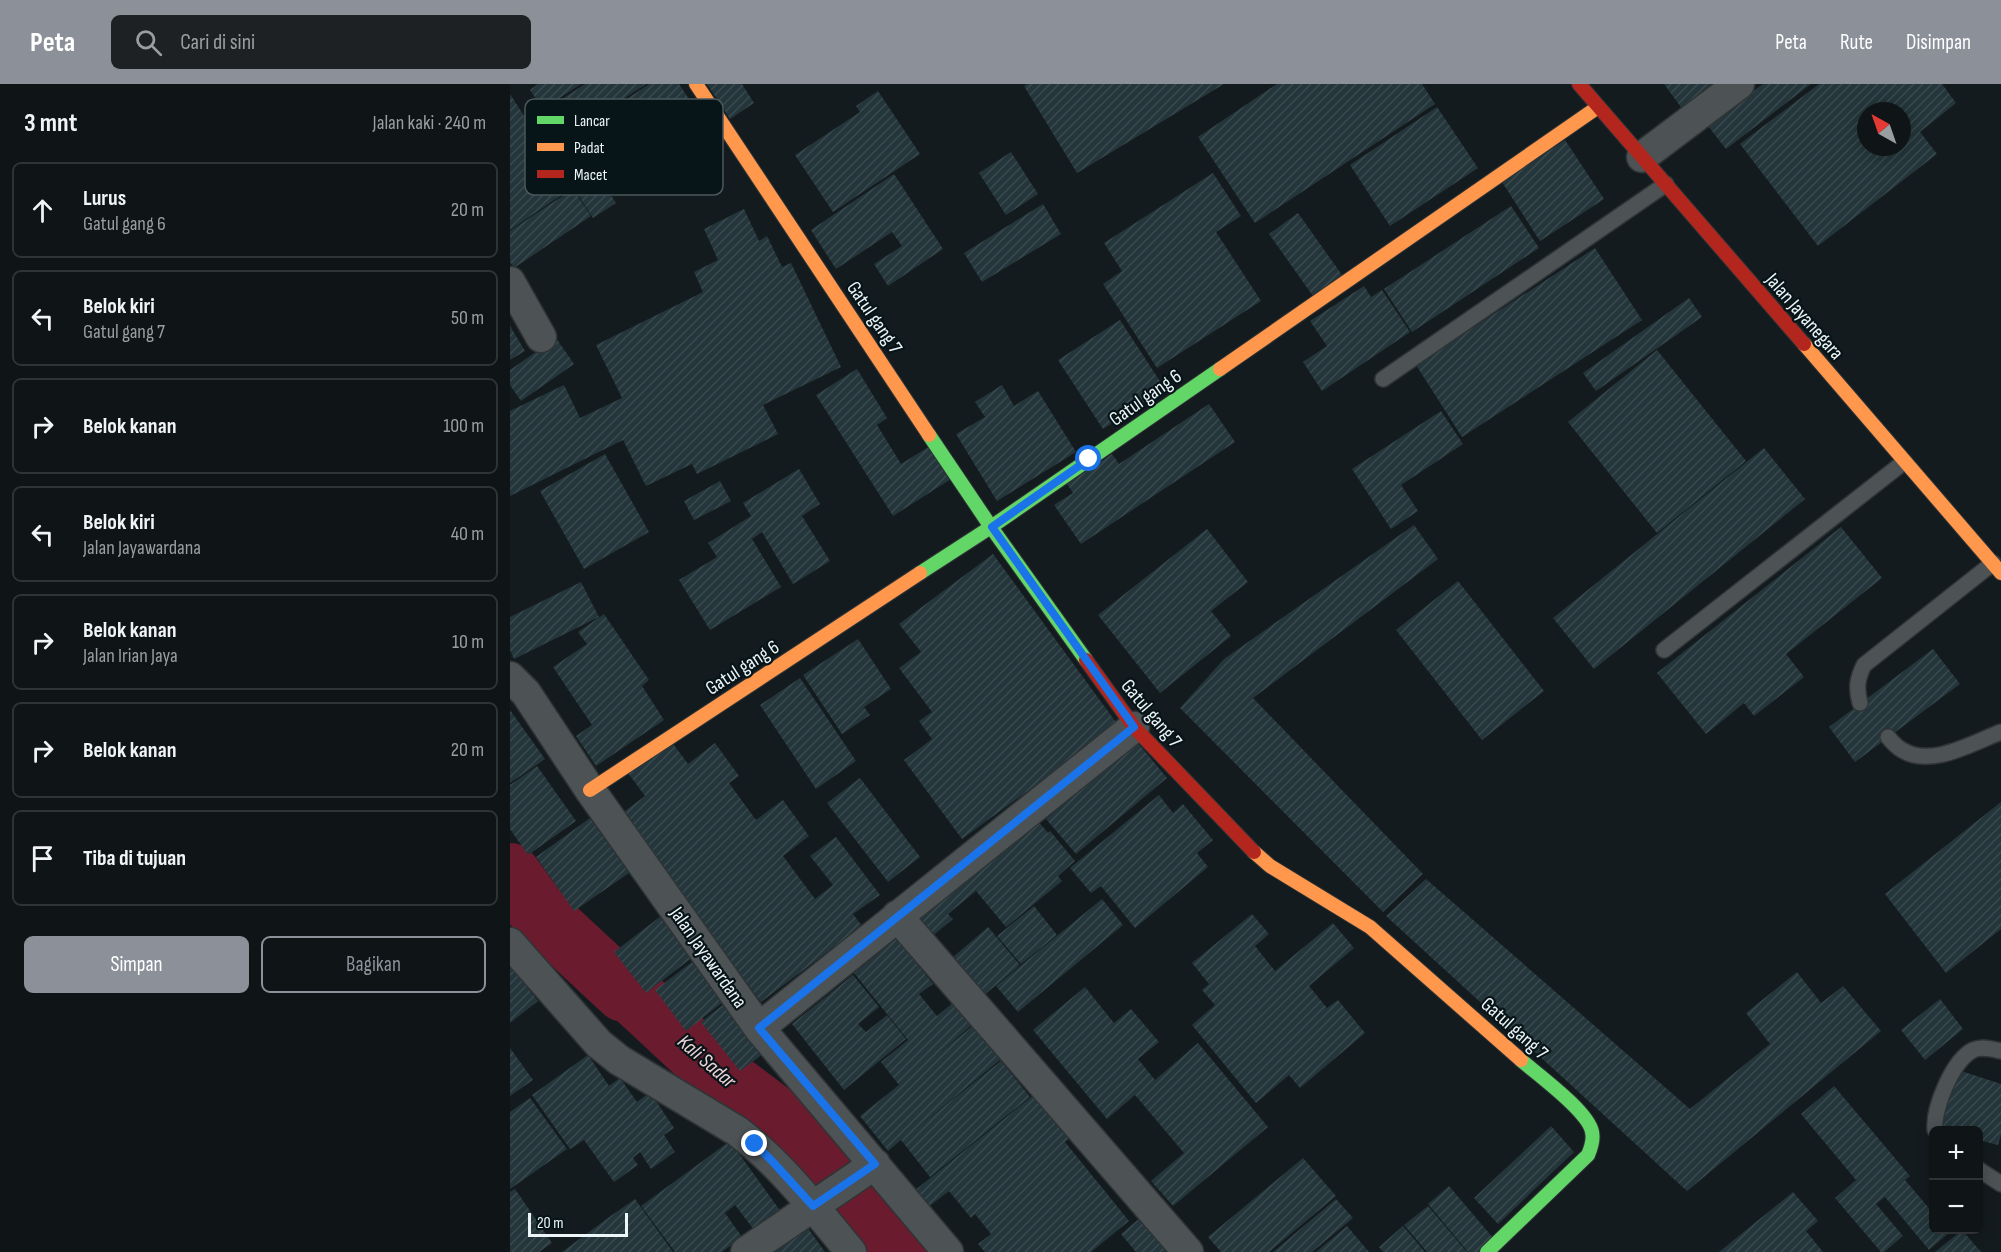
<!DOCTYPE html>
<html lang="id">
<head>
<meta charset="utf-8">
<style>
	:root { --surface:#0f1416; --page:#1d2123; --text:#f1f3f6; --muted:#9b9ea1; --line:#2f3335; --accent:#8c9099 }
	body { margin:0; font-family:"Sofia Sans Condensed",sans-serif; background:var(--page); color:var(--text) }
	.controls { position:absolute; right:18px; bottom:18px; display:grid; overflow:hidden; border-radius:9px; box-shadow:0 3px 15px #0003 }
	.controls button { width:54px; height:54px; display:grid; place-items:center; padding:0; border:0; border-bottom:2px solid var(--line); background:var(--surface); color:var(--text); font:30px sans-serif }
	.compass { position:absolute; left:1347px; top:18px; width:54px; height:54px; border-radius:50%; background:var(--surface); box-shadow:0 3px 15px #0003; rotate:320deg }
	.scale { position:absolute; left:18px; bottom:15px; width:100px; box-sizing:border-box; padding-left:6px; border:3px solid #ecf5f8; border-top:0; font-size:16px; line-height:21px; white-space:nowrap; color:#ecf5f8; -webkit-text-stroke:4px #071418; paint-order:stroke }
	.stop { position:absolute; width:18px; height:18px; margin:-14px; border:4px solid #1a73e8; border-radius:50%; background:#fff }
	.stop.end { background:#1a73e8; border-color:#fff; box-shadow:0 2px 6px #0008 }
	.list { margin:0; padding:0; list-style:none }
	h2 { display:flex; justify-content:space-between; align-items:center; height:78px; margin:0; padding:0 24px; font-size:26px }
	h2 small { font-size:20px; font-weight:400; color:var(--muted) }
	.list li { display:grid; grid-template-columns:39px 1fr auto; gap:18px; align-items:center; box-sizing:border-box; height:96px; margin:0 12px 12px; padding:0 12px; border:2px solid var(--line); border-radius:9px }
	.list b { display:block; font-size:22px; white-space:nowrap }
	.list p { margin:0; font-size:20px; white-space:nowrap; color:var(--muted) }
	.list em { font-size:20px; font-style:normal; color:var(--muted) }
	.actions { display:flex; gap:12px; padding:18px 24px }
	.actions a { flex:1; padding:14px 0; border:2px solid var(--accent); border-radius:9px; text-align:center; font-size:21px; color:var(--accent) }
	.actions .main { background:var(--accent); color:#fff }
	.icon { flex:none; width:33px; height:33px; fill:none; stroke:currentColor; stroke-width:2; stroke-linecap:round; stroke-linejoin:round }
	.map { position:relative; flex:none; width:1491px; height:1168px; overflow:hidden }
	header { display:flex; align-items:center; gap:36px; box-sizing:border-box; height:84px; padding:0 30px; background:var(--accent); color:#fff }
	header strong { font-size:28px }
	nav { display:flex; gap:33px; margin-inline-start:auto; font-size:21px }
	.search { width:420px; height:54px; background:var(--page); display:flex; align-items:center; gap:15px; box-sizing:border-box; padding:0 21px; border-radius:9px; color:var(--muted); font-size:22px }
	main { display:flex }
	aside { flex:1; background:var(--surface) }
	.map>svg:first-child { display:block }
	.lines { fill:none; stroke-linecap:round; stroke-linejoin:round }
	.river { stroke:#6a1c2e; stroke-width:60 }
	.building { fill:url(#building-hatch); fill-rule:evenodd }
	.lane-casing { stroke:#2f3436; stroke-width:18 }
	.street-casing { stroke:#2f3436; stroke-width:33 }
	.fast-casing { stroke:#2f3436; stroke-width:16 }
	.slow-casing { stroke:#2f3436; stroke-width:16 }
	.jam-casing { stroke:#2f3436; stroke-width:16 }
	.lane { stroke:#4d5254; stroke-width:15 }
	.street { stroke:#4d5254; stroke-width:30 }
	.fast { stroke:#63d668; stroke-width:14 }
	.slow { stroke:#ff974d; stroke-width:14 }
	.jam { stroke:#b3261e; stroke-width:14 }
	.route { stroke:#1a73e8; stroke-width:8 }
	.labels { text-anchor:middle; stroke-width:4.5; stroke-linejoin:round; paint-order:stroke }
	.street-label { font-size:20px; fill:#ecf5f8; stroke:#071418 }
	.water-label { font-size:21px; font-style:italic; fill:#eed3d6; stroke:#071418 }
	.key { fill:#071418; stroke:#4c585b; stroke-width:1.5 }
	.key-label { font-size:16px; fill:#ecf5f8 }
</style>
</head>
<body>
<header>
<strong>Peta</strong>
<div class="search"><svg class="icon" aria-label="search" viewBox="0 0 24 24"><circle cx="10" cy="10" r="6"/><path d="M15 15l6 6"/></svg>Cari di sini</div>
<nav><a>Peta</a><a>Rute</a><a>Disimpan</a></nav>
</header>
<main>
<aside>
<h2>3 mnt<small>Jalan kaki · 240 m</small></h2>
<ul class="list">
<li><svg class="icon" aria-label="ahead" viewBox="0 0 24 24"><path d="M12 20V5M6 11l6-6 6 6"/></svg><div><b>Lurus</b><p>Gatul gang 6</p></div><em>20 m</em></li>
<li><svg class="icon" aria-label="left" viewBox="0 0 24 24"><path d="M17 20v-9H6M10 6l-5 5 5 5"/></svg><div><b>Belok kiri</b><p>Gatul gang 7</p></div><em>50 m</em></li>
<li><svg class="icon" aria-label="right" viewBox="0 0 24 24"><path d="M7 20v-9h11M14 6l5 5-5 5"/></svg><div><b>Belok kanan</b></div><em>100 m</em></li>
<li><svg class="icon" aria-label="left" viewBox="0 0 24 24"><path d="M17 20v-9H6M10 6l-5 5 5 5"/></svg><div><b>Belok kiri</b><p>Jalan Jayawardana</p></div><em>40 m</em></li>
<li><svg class="icon" aria-label="right" viewBox="0 0 24 24"><path d="M7 20v-9h11M14 6l5 5-5 5"/></svg><div><b>Belok kanan</b><p>Jalan Irian Jaya</p></div><em>10 m</em></li>
<li><svg class="icon" aria-label="right" viewBox="0 0 24 24"><path d="M7 20v-9h11M14 6l5 5-5 5"/></svg><div><b>Belok kanan</b></div><em>20 m</em></li>
<li><svg class="icon" aria-label="arrive" viewBox="0 0 24 24"><path d="M6 21V4h12l-3 4 3 4H6"/></svg><div><b>Tiba di tujuan</b></div></li>
</ul>
<div class="actions"><a class="main">Simpan</a><a>Bagikan</a></div>
</aside>
<div class="map">
<svg width="1491" height="1168" viewBox="0 0 1491 1168">
	<defs>
		<pattern id="building-hatch" width="6" height="6" patternUnits="userSpaceOnUse" patternTransform="scale(1.5)"><rect width="6" height="6" fill="#24363b"/><path d="M-1 1l2-2M0 6l6-6M5 7l2-2" fill="none" stroke="#394a4e"/></pattern>
	</defs>
	<rect width="100%" height="100%" fill="#141b1e"/>
	<g class="lines">
		<path class="river" d="M0,789L29,829L114,908L117,905L204,986L305,1062L394,1168"/>
	</g>
	<path class="building" d="M28,0H71L33,25L20,6Z
		M75,0H136L62,49L43,21Z
		M139,0H169L203,51L114,108L100,86L91,93L63,51Z
		M197,0H232L244,19L220,35Z
		M517,0H714L567,89L514,2Z
		M767,0H912L925,20L745,139L688,53Z
		M1154,0H1206L1173,26Z
		M1253,0H1301L1216,65L1198,42Z
		M1309,0H1432L1446,19L1410,48L1427,70L1308,162L1230,60ZM1356,27H1392V63H1356Z
		M368,7L410,70L323,128L285,71L350,28L346,22Z
		M0,10L18,38L41,22L60,51L25,74L50,112L0,146Z
		M927,23L968,84L880,142L840,81Z
		M63,54L106,119L83,134L41,69Z
		M1055,56L1094,115L1030,157L992,98Z
		M501,68L528,110L496,131L469,89Z
		M703,89L731,132L706,148L751,217L647,284L593,200L612,187L594,159Z
		M384,90L433,165L378,202L364,180L392,162L382,148L326,185L301,146Z
		M63,105L81,132L4,184L0,178V147Z
		M533,120L551,150L472,198L454,169Z
		M1001,122L1029,164L902,248L874,205Z
		M234,125L249,157L257,152L272,183L281,179L331,283L253,321L268,350L187,390L182,380L136,402L113,356L0,412V327L54,301L70,334L112,314L86,261L193,208L184,188L208,176L194,145Z
		M788,129L832,191L803,212L759,150Z
		M1085,164L1132,236L952,353L906,281Z
		M854,202L861,213L872,206L900,248L812,307L793,278L817,262L800,237Z
		M1179,214L1192,233L1086,307L1073,289Z
		M610,236L655,305L593,345L548,276Z
		M0,242L15,267L0,276Z
		M46,254L64,280L11,317L0,301V286Z
		M1147,266L1236,377L1147,449L1058,338Z
		M347,285L377,334L367,341L391,380L420,362L441,395L383,432L306,311Z
		M492,301L504,322L528,307L566,368L487,417L446,350L475,333L465,318Z
		M699,320L725,358L571,460L544,421L563,409L557,400L602,370L609,380Z
		M931,327L953,360L891,401L908,427L881,445L842,385Z
		M1254,364L1295,415L1084,585L1043,534Z
		M95,370L139,448L74,485L30,407Z
		M289,385L310,420L292,432L320,477L283,500L252,448L242,455L271,503L200,546L169,496L207,473L198,459L241,432L233,419Z
		M210,397L221,417L184,436L174,417Z
		M904,441L928,475L743,614L913,790L873,828L670,624L714,575Z
		M1331,443L1372,494L1276,570L1294,593L1244,632L1234,619L1196,650L1147,589Z
		M697,445L738,498L701,527L721,552L650,609L588,531Z
		M483,470L608,641L452,755L394,676L422,655L409,637L422,628L389,584L411,568L389,540Z
		M948,497L1034,607L972,656L886,546Z
		M71,498L89,533L4,575L0,566V533Z
		M94,530L139,596L132,602L154,636L86,682L66,652L82,641L43,583L77,560L68,548Z
		M348,555L381,605L354,623L360,631L332,650L293,591Z
		M1423,565L1450,600L1345,678L1319,643Z
		M290,594L346,677L306,705L250,621Z
		M0,626L35,675L0,699Z
		M161,657L178,680L205,659L229,692L219,699L246,736L273,716L299,752L273,772L305,815L323,801L300,772L326,753L370,811L343,830L352,842L251,918L111,730L135,712L118,689Z
		M628,659L657,694L566,770L536,735Z
		M27,682L66,737L18,771L0,745V701Z
		M350,694L410,773L378,798L317,719Z
		M649,711L663,729L673,720L703,756L687,769L698,783L625,844L591,802L581,809L560,784Z
		M1491,718V845L1436,889L1375,810Z
		M521,729L538,749L540,747L565,777L548,792L552,797L496,843L466,807L438,830L443,835L420,854L400,829Z
		M80,734L119,789L64,827L26,773Z
		M916,795L1180,1025L1260,960L1236,929L1287,888L1311,919L1333,902L1371,947L1177,1107L876,832Z
		M592,815L613,841L508,928L486,902Z
		M524,822L547,851L511,880L487,852Z
		M742,830L759,850L745,862L765,887L823,839L844,864L799,902L817,924L828,916L855,949L790,1004L779,991L746,1019L682,941L705,921L692,906L699,900L682,879Z
		M151,832L183,873L136,909L104,868Z
		M478,843L510,881L473,912L442,874Z
		M387,854L423,900L409,910L427,932L444,918L462,941L429,969L463,942L490,976L402,1048L491,977L520,1013L420,1093L391,1056L378,1067L350,1032L389,1001L371,978L398,956L344,889Z
		M182,878L213,918L176,947L145,906Z
		M0,881L28,917L0,939Z
		M343,891L369,923L348,940L356,948L377,931L396,955L334,1006L282,940Z
		M575,903L604,939L621,925L649,958L628,975L645,996L688,959L758,1043L663,1122L641,1097L674,1069L625,1011L597,1035L523,946Z
		M1430,915L1453,945L1415,976L1391,946Z
		M214,920L253,970L230,987L191,938Z
		M0,964L23,996L0,1012Z
		M78,971L99,1002L110,994L127,1018L140,1008L164,1044L154,1051L165,1068L141,1085L130,1068L123,1074L128,1081L104,1098L74,1056L60,1065L22,1011Z
		M1448,986L1491,1000V1051L1488,1061L1468,1056V1046H1438L1430,1044Z
		M1324,1002L1400,1092L1395,1096L1424,1130V1146H1436L1439,1149L1419,1166L1375,1113L1366,1120L1393,1152L1374,1168H1371L1325,1114L1346,1096L1291,1030Z
		M525,1010L560,1054L555,1058L619,1137L581,1168H475L468,1160L481,1150L465,1130L461,1134L439,1107L417,1124L404,1107Z
		M20,1014L57,1065L0,1105V1028Z
		M1041,1042L1064,1068L988,1140L964,1114Z
		M220,1057L274,1132L248,1151L225,1121L215,1129L232,1153L212,1168H165L131,1122Z
		M793,1074L826,1112L759,1168H711L698,1153Z
		M939,1102L984,1155L969,1168H958L918,1120Z
		M5,1105L42,1159L29,1168H0V1108Z
		M1283,1108L1308,1137L1296,1147L1313,1168H1209Z
		M125,1115L163,1168H52L102,1131Z
		M826,1115L843,1134L802,1168H763Z
		M918,1122L957,1168H917L894,1141Z
		M630,1134L658,1168H626L611,1150Z
		M293,1137L315,1168H250Z
		M837,1142L859,1168H806Z
		M893,1142L915,1168H873L869,1163Z
		M1452,1146L1471,1168H1425Z"/>
	<g class="lines">
		<g class="lane-casing">
			<path id="lane" d="M873,295L1156,100
				M1154,566L1394,378
				M1350,619C1346,604 1347,595 1354,581L1483,479
				M1378,653C1382,658 1387,663 1392,666C1421,684 1462,659 1491,648
				M1425,1046C1423,1025 1442,977 1463,966C1472,962 1482,965 1491,967
				M1468,1085L1491,1100"/>
		</g>
		<g class="street-casing">
			<path id="street" d="M1132,73L1229,0
				M0,198L31,253
				M0,593L16,609L80,706L249,944L438,1168
				M387,832L678,1168
				M0,859L89,960L109,976L227,1047C271,1080 306,1126 341,1168
				M249,944L624,643
				M236,1168L365,1080"/>
		</g>
		<g class="fast-casing">
			<path id="fast" d="M419,351L481,443L576,576
				M410,489L481,443L710,285
				M977,1168L1078,1071C1081,1064 1084,1056 1082,1048C1079,1028 1028,991 1011,976"/>
		</g>
		<g class="slow-casing">
			<path id="slow" d="M186,0L419,351
				M1294,260L1491,489
				M710,285L1088,23
				M80,706L410,489
				M744,768L760,782L860,843L1011,976"/>
		</g>
		<g class="jam-casing">
			<path id="jam" d="M1069,0L1294,260
				M576,576L624,643L744,768"/>
		</g>
		<use href="#lane" class="lane"/>
		<use href="#street" class="street"/>
		<use href="#fast" class="fast"/>
		<use href="#slow" class="slow"/>
		<use href="#jam" class="jam"/>
	</g>
	<g class="lines">
		<path class="route" d="M245,1060L262,1077L303,1122L365,1080L249,944L624,643L482,443L579,375"/>
	</g>
	<g class="labels">
		<g class="street-label">
			<text transform="translate(1295 232) rotate(49)" y="7">Jalan Jayanegara</text>
			<text transform="translate(365 233) rotate(56)" y="7">Gatul gang 7</text>
			<text transform="translate(635 313) rotate(-35)" y="7">Gatul gang 6</text>
			<text transform="translate(232 583) rotate(-33)" y="7">Gatul gang 6</text>
			<text transform="translate(642 629) rotate(50)" y="7">Gatul gang 7</text>
			<text transform="translate(199 873) rotate(55)" y="7">Jalan Jayawardana</text>
			<text transform="translate(1005 944) rotate(42)" y="7">Gatul gang 7</text>
		</g>
		<g class="water-label">
			<text transform="translate(197 977) rotate(41)" y="7">Kali Sadar</text>
		</g>
	</g>
	<rect x="15" y="15" width="198" height="96" rx="9" class="key"/>
	<rect x="27" y="32" width="27" height="8" fill="#63d668"/>
	<rect x="27" y="59" width="27" height="8" fill="#ff974d"/>
	<rect x="27" y="86" width="27" height="8" fill="#b3261e"/>
	<g class="key-label">
		<text x="64" y="42">Lancar</text>
		<text x="64" y="69">Padat</text>
		<text x="64" y="96">Macet</text>
	</g>
</svg>
<div class="controls">
<button>+</button>
<button>−</button>
</div>
<svg class="compass" viewBox="-18 -18 36 36"><path d="M0-13l5 13h-10z" fill="#e53935"/><path d="M0 13l5-13h-10z" fill="#9b9ea1"/></svg>
<div class="scale">20 m</div>
<div class="stop" style="left:579px;top:375px"></div>
<div class="stop end" style="left:245px;top:1060px"></div>
</div>
</main>
</body>
</html>
